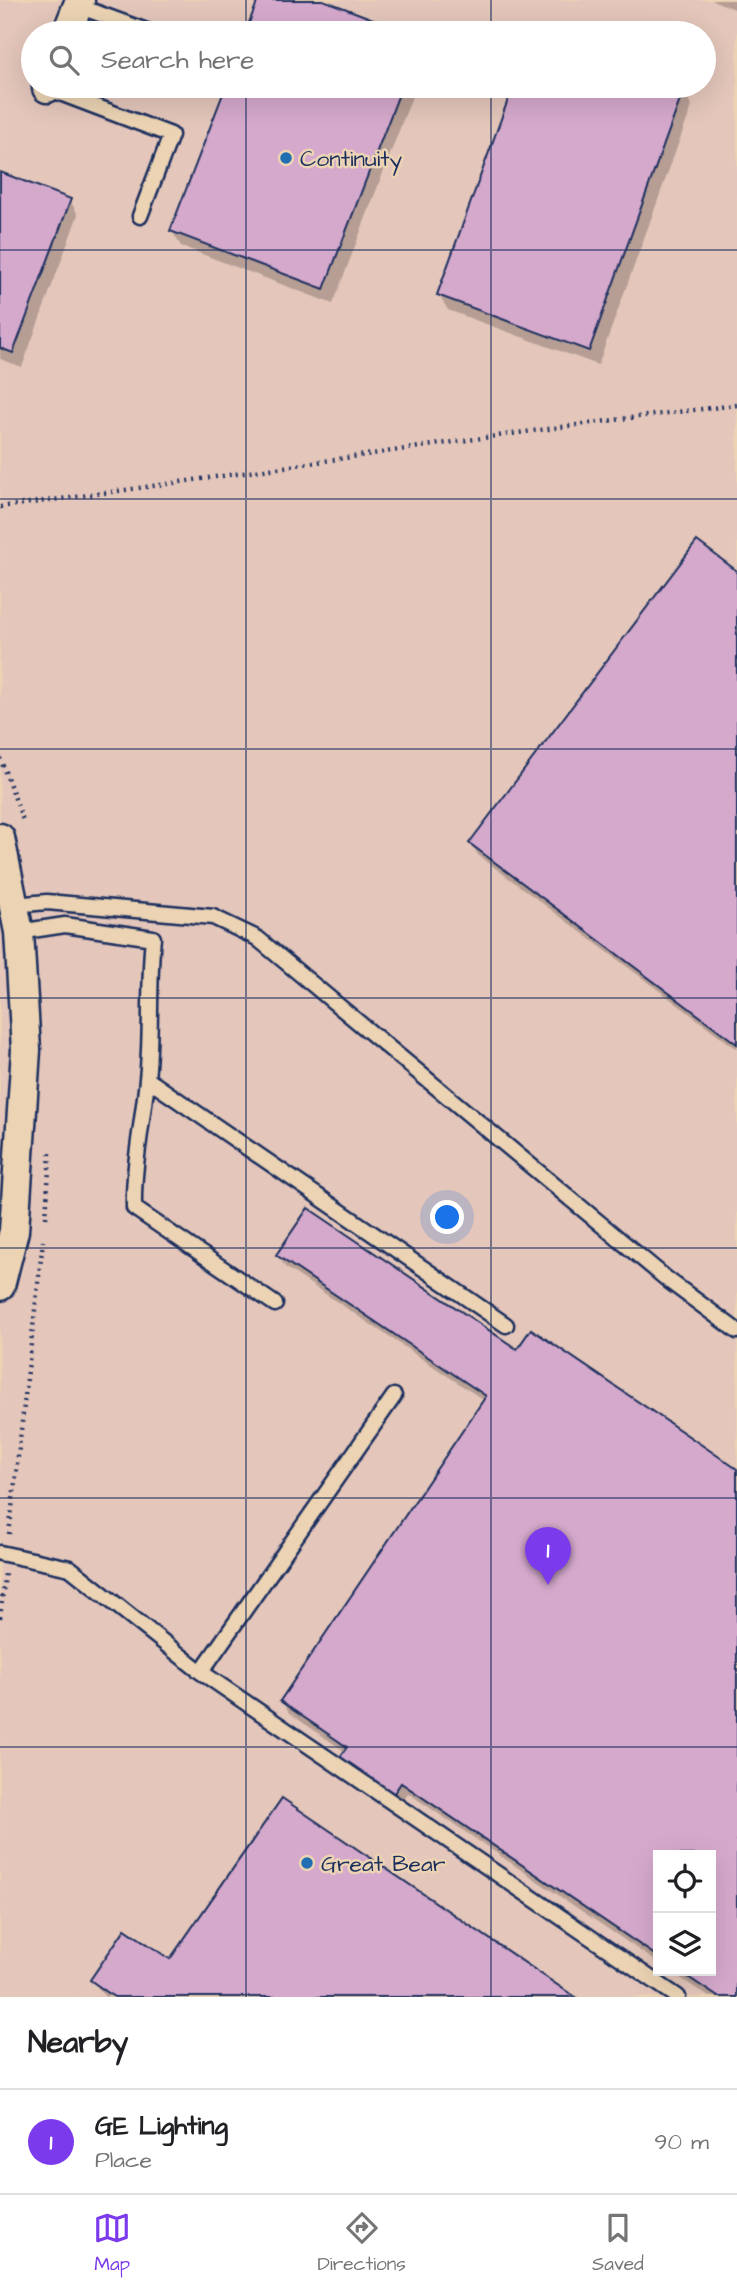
<!DOCTYPE html>
<html lang="en">
<head>
<meta charset="utf-8">
<style>
	:root { --surface:#fff; --page:#f6f6f6; --text:#202124; --muted:#757577; --line:#e0e0e0; --accent:#7c3aed }
	body { margin:0; font-family:"Architects Daughter",sans-serif; background:var(--page); color:var(--text) }
	.controls { position:absolute; right:21px; bottom:21px; display:grid; overflow:hidden; border-radius:0px; box-shadow:0 7px 28px #0002 }
	.controls button { width:63px; height:63px; display:grid; place-items:center; padding:0; border:0; border-bottom:2px solid var(--line); background:var(--surface); color:var(--text); font:35px sans-serif }
	.you { position:absolute; left:448px; top:1218px; width:24px; height:24px; margin:-18px; border:5px solid #fff; border-radius:50%; background:#1a73e8; box-shadow:0 0 0 10px #1a73e833 }
	.badge { display:grid; place-items:center; width:46px; height:46px; border-radius:50%; background:var(--accent); color:#fff; font-size:23px; font-weight:700 }
	.pin { position:absolute; translate:-50% -58px; filter:drop-shadow(0 2px 4px #0008) }
	.pin::after { content:''; position:absolute; top:37px; width:24px; height:21px; background:inherit; clip-path:polygon(0 0,100% 0,50% 100%) }
	.list { margin:0; padding:0; list-style:none }
	h2 { display:flex; justify-content:space-between; align-items:center; height:91px; margin:0; padding:0 28px; font-size:30px }
	h2 small { font-size:23px; font-weight:400; color:var(--muted) }
	.list li { display:grid; grid-template-columns:46px 1fr auto; gap:21px; align-items:center; box-sizing:border-box; height:105px; padding:0 28px; border-top:2px solid var(--line) }
	.list b { display:block; font-size:26px; white-space:nowrap }
	.list p { margin:0; font-size:23px; white-space:nowrap; color:var(--muted) }
	.list em { font-size:23px; font-style:normal; color:var(--muted) }
	.icon { flex:none; width:38px; height:38px; fill:none; stroke:currentColor; stroke-width:2; stroke-linecap:round; stroke-linejoin:round }
	.map { position:relative; flex:none; width:737px; height:1997px; overflow:hidden }
	.search { position:absolute; background:var(--surface); box-shadow:0 7px 28px #0002; left:21px; right:21px; top:21px; height:77px; display:flex; align-items:center; gap:18px; box-sizing:border-box; padding:0 24px; border-radius:38px; color:var(--muted); font-size:26px }
	.sheet { height:196px; background:var(--surface) }
	nav { display:flex; justify-content:space-around; align-items:center; box-sizing:border-box; height:98px; border-top:2px solid var(--line); background:var(--surface); font-size:19px; color:var(--muted) }
	nav a { display:grid; justify-items:center; gap:4px }
	nav .on { color:var(--accent) }
	.map>svg:first-child { display:block }
	.built { fill:#e4c6ba; fill-rule:evenodd }
	.shadow { fill:#0003 }
	.building { fill:#d5a9cc; stroke:#1b2f5e; stroke-width:2 }
	.lines { fill:none; stroke-linecap:round; stroke-linejoin:round }
	.lane-casing { stroke:#1b2f5e; stroke-width:19 }
	.street-casing { stroke:#1b2f5e; stroke-width:33 }
	.path { stroke:#1b2f5e; stroke-width:4.5; stroke-dasharray:2 5; stroke-linecap:butt }
	.lane { stroke:#ebd3b3; stroke-width:14 }
	.street { stroke:#ebd3b3; stroke-width:28 }
	.grid { fill:none; stroke:#1b2f5e; stroke-width:2; stroke-opacity:0.55 }
	.poi-dot { fill:#1f6fb2; stroke:#ebd3b3; stroke-width:2.5 }
	.labels { text-anchor:middle; stroke-width:5; stroke-linejoin:round; paint-order:stroke }
	.poi-label { font-size:23px; fill:#1b2f5e; stroke:#ebd3b3; text-anchor:start }
</style>
</head>
<body>
<div class="map">
<svg width="737" height="1997" viewBox="0 0 737 1997">
	<rect width="100%" height="100%" fill="#ebd3b3"/>
	<filter id="ink" filterUnits="userSpaceOnUse"><feTurbulence type="fractalNoise" baseFrequency=".0143" numOctaves="2"/><feDisplacementMap in="SourceGraphic" scale="14" xChannelSelector="R" yChannelSelector="G"/><feConvolveMatrix kernelMatrix="1 2 1 2 8 2 1 2 1" color-interpolation-filters="sRGB"/></filter>
	<g filter="url(#ink)">
		<path class="built" d="M0,0H737V1997H0ZM33,33H704V86H33ZM658,1855H711V1971H658Z"/>
		<path class="shadow" d="M260,0H318L405,33H247Z
			M712,0H737V10Z
			M227,86H416L333,304L181,246L172,231Z
			M515,86H670L683,91L692,106L598,365L448,310L439,295Z
			M0,174L70,200L78,215L22,367L0,359Z
			M737,573V1049L478,855L471,843Z
			M278,1255L518,1352L737,1471V1997H709L670,1971H711V1855H658V1963L408,1793L399,1807L346,1752L289,1713L282,1701L485,1401L285,1267Z
			M170,1962L571,1997H105L92,1980Z"/>
		<path class="building" d="M258,0H323L410,33H245Z
			M226,86H402L324,289L170,231Z
			M513,86H675L684,89L589,351L437,295Z
			M0,172L71,199L13,353L0,348Z
			M697,541L737,571V1044L469,843Z
			M308,1208L517,1349L531,1329L737,1469V1997H718L679,1971H711V1855H658V1957L401,1783L392,1796L338,1760L347,1747L280,1701L486,1396L276,1255Z
			M282,1798L575,1997H114L90,1980L125,1929L170,1959Z"/>
		<g class="lines">
			<g class="lane-casing">
				<path id="lane" d="M78,6L152,33
					M47,88L171,135L140,216
					M14,905L47,902L213,917L257,938L668,1280L737,1331
					M19,932L65,925L153,938C148,985 152,1032 147,1079C143,1122 133,1165 134,1208L275,1304
					M147,1079L506,1325
					M0,1553L70,1568L201,1672L394,1396
					M201,1672L678,1997"/>
			</g>
			<g class="street-casing">
				<path id="street" d="M67,33L80,0
					M47,88L48,86
					M0,838L19,932L26,1050L14,1231L0,1286"/>
			</g>
			<path class="path" d="M0,507C246,475 491,433 737,405
				M0,758L24,823
				M46,1218L50,1153
				M9,1534L43,1241
				M0,1618L5,1574"/>
			<use href="#lane" class="lane"/>
			<use href="#street" class="street"/>
		</g>
	</g>
	<path class="grid" d="M246,0V33M491,0V33M246,86V1997M491,86V1997M0,250H737M0,499H737M0,749H737M0,998H737M0,1248H737M0,1498H737M0,1747H737"/>
	<g class="poi-dot">
		<circle cx="286" cy="158" r="7"/>
		<circle cx="307" cy="1863" r="7"/>
	</g>
	<g class="labels">
		<g class="poi-label">
			<text x="300" y="166">Continuity</text>
			<text x="321" y="1871">Great Bear</text>
		</g>
	</g>
</svg>
<div class="controls">
<button><svg class="icon" aria-label="locate" viewBox="0 0 24 24"><circle cx="12" cy="12" r="6"/><path d="M12 2v4M12 18v4M2 12h4M18 12h4"/></svg></button>
<button><svg class="icon" aria-label="layers" viewBox="0 0 24 24"><path d="M12 4l9 5-9 5-9-5zM3 14l9 5 9-5"/></svg></button>
</div>
<div class="you"></div>
<div class="pin badge" style="left:548px;top:1585px">1</div>
<div class="search"><svg class="icon" aria-label="search" viewBox="0 0 24 24"><circle cx="10" cy="10" r="6"/><path d="M15 15l6 6"/></svg>Search here</div>
</div>
<section class="sheet">
<h2>Nearby<small></small></h2>
<ul class="list">
<li><span class="badge">1</span><div><b>GE Lighting</b><p>Place</p></div><em>90 m</em></li>
</ul>
</section>
<nav>
<a class="on"><svg class="icon" aria-label="map" viewBox="0 0 24 24"><path d="M3 6l6-2 6 2 6-2v14l-6 2-6-2-6 2zM9 4v14M15 6v14"/></svg>Map</a>
<a><svg class="icon" aria-label="directions" viewBox="0 0 24 24"><path d="M12 3l9 9-9 9-9-9zM9 14v-3h6M13 9l2 2-2 2"/></svg>Directions</a>
<a><svg class="icon" aria-label="saved" viewBox="0 0 24 24"><path d="M7 4h10v16l-5-4-5 4z"/></svg>Saved</a>
</nav>
</body>
</html>
